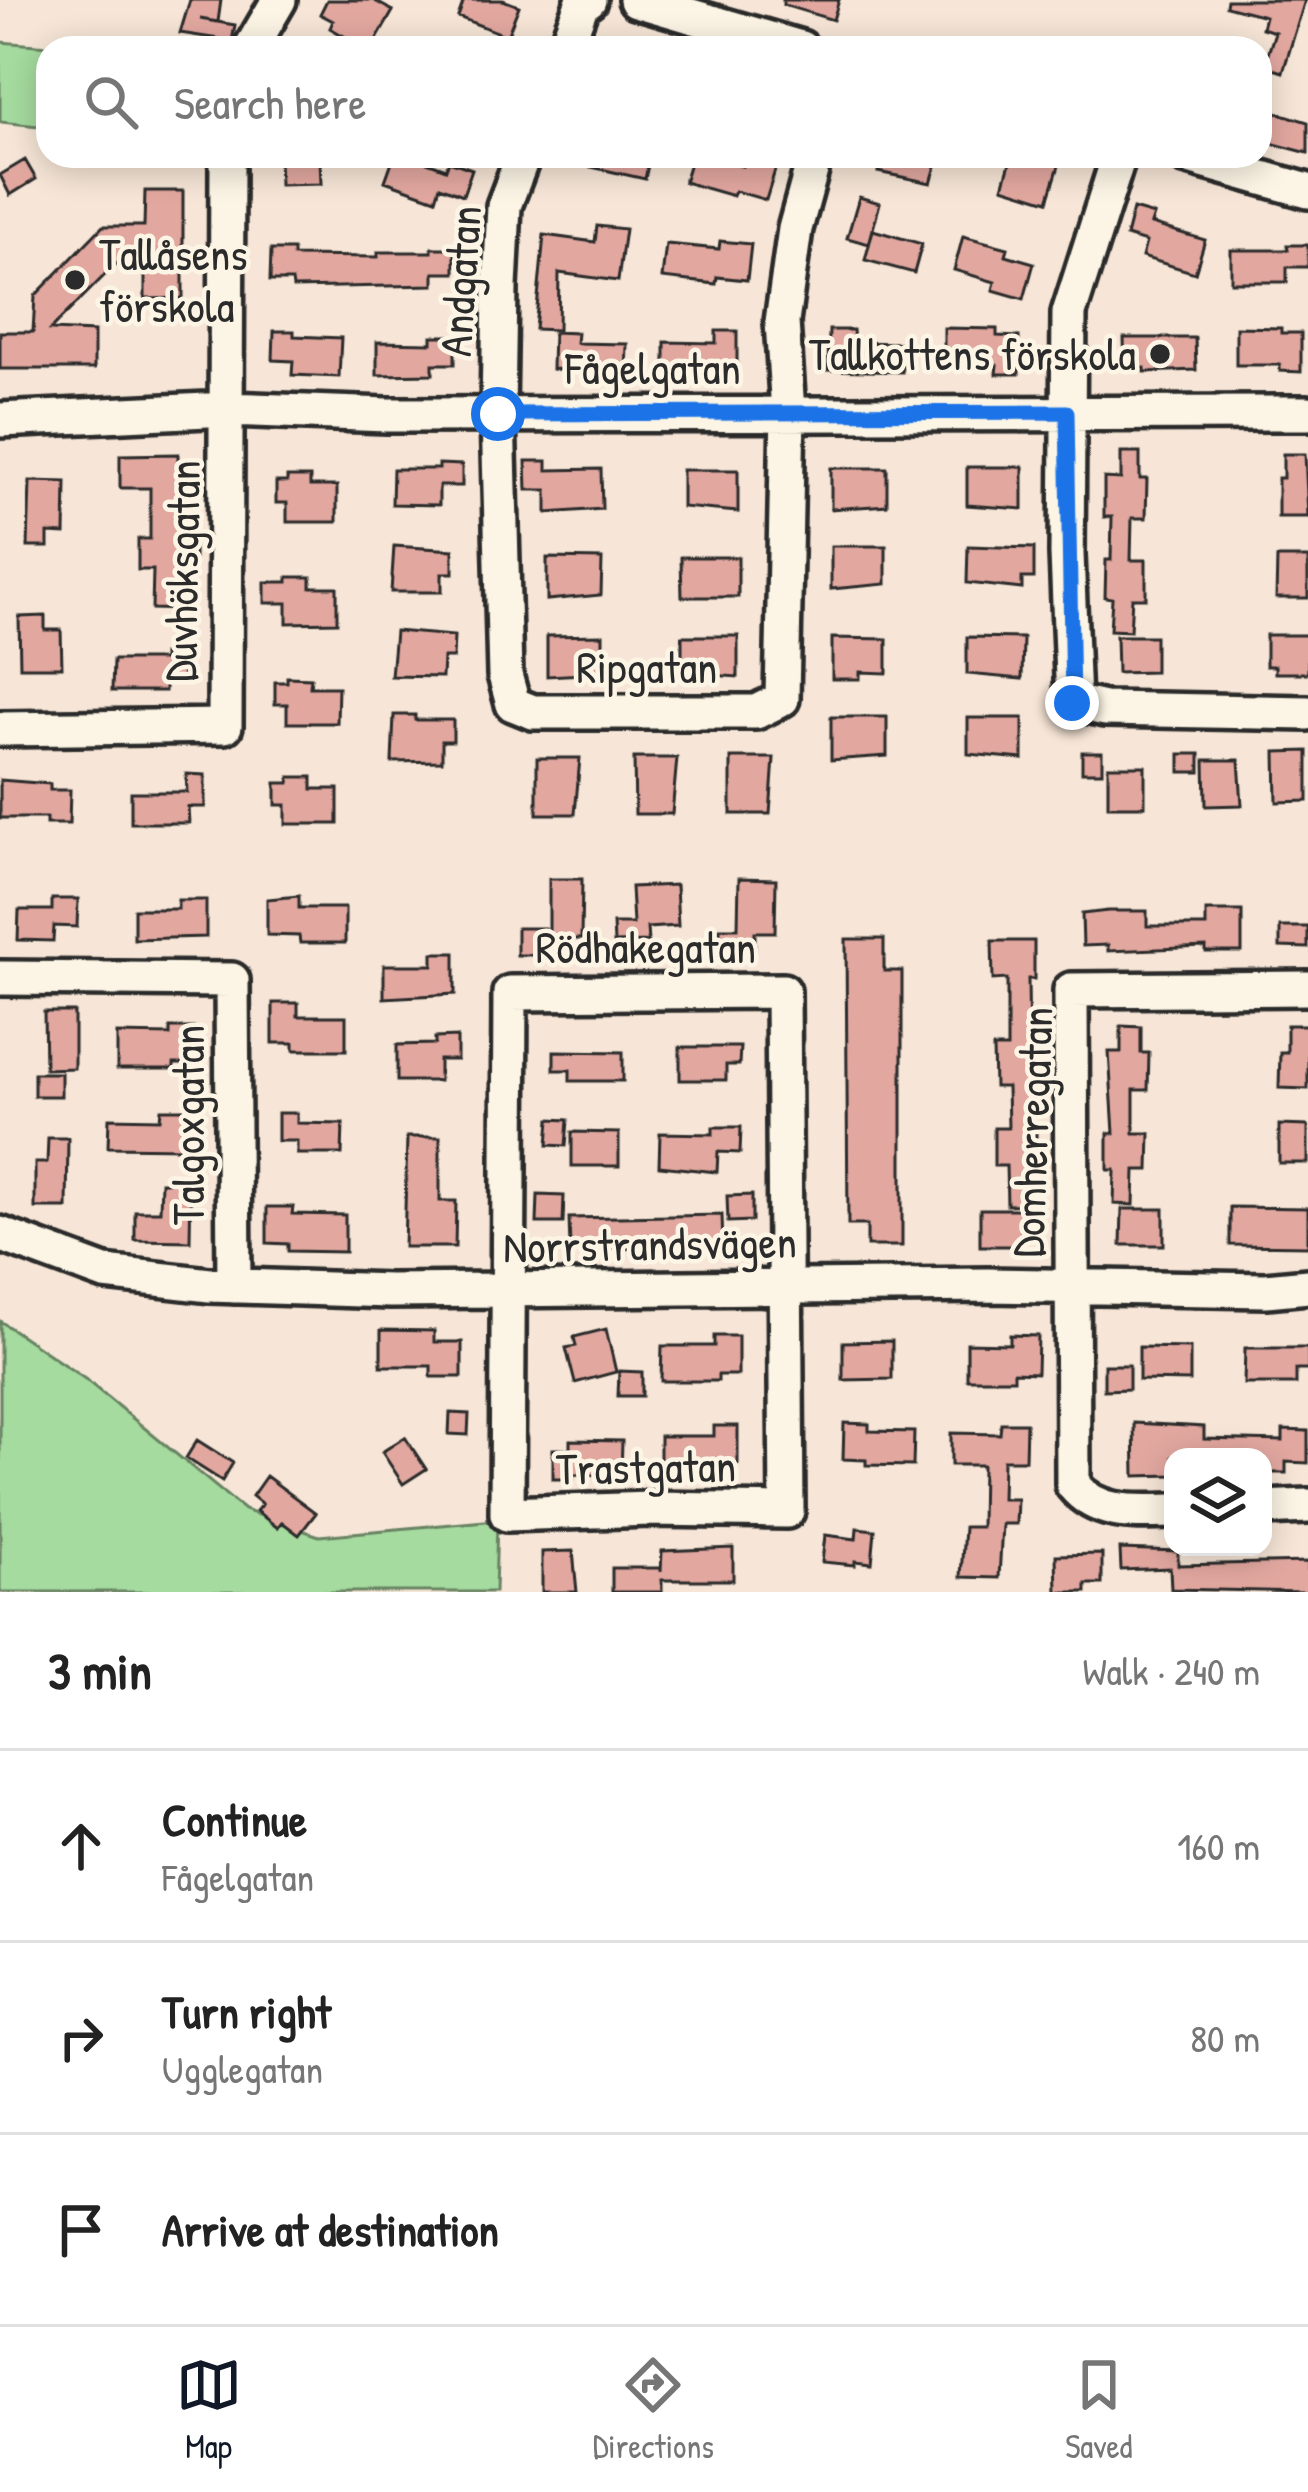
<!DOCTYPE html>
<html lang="en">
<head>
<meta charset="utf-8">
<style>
	:root { --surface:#fff; --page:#f6f6f6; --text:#222; --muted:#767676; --line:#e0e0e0; --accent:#111827 }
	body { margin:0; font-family:"Patrick Hand",sans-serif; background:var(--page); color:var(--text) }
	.controls { position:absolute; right:36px; bottom:36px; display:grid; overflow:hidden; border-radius:24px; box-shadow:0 6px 30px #0003 }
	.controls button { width:108px; height:108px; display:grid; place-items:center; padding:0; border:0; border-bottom:3px solid var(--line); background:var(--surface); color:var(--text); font:60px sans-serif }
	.stop { position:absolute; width:36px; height:36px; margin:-27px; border:9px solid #1a73e8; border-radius:50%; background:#fff }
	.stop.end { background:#1a73e8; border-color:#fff; box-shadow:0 3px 12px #0008 }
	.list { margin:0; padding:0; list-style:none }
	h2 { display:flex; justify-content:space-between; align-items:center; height:156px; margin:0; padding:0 48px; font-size:51px }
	h2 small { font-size:39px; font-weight:400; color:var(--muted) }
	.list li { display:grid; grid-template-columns:78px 1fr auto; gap:36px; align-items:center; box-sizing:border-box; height:192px; padding:0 48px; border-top:3px solid var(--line) }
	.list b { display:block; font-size:45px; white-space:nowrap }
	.list p { margin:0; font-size:39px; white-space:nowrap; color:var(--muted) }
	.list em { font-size:39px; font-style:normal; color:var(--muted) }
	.icon { flex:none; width:66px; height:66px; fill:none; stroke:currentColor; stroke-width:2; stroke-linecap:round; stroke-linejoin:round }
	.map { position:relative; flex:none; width:1308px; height:1592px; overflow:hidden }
	.search { position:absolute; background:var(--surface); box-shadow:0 6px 30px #0003; left:36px; right:36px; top:36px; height:132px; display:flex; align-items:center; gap:30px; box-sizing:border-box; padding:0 42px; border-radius:36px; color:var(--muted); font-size:45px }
	.sheet { height:732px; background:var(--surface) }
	nav { display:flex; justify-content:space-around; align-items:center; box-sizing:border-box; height:168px; border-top:3px solid var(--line); background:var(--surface); font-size:33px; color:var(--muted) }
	nav a { display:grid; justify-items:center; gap:6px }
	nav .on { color:var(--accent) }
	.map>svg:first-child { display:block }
	.green { fill:#a5db9e; stroke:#688364; stroke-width:3 }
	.building { fill:#e2a8a0; stroke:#2b2b2b; stroke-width:3 }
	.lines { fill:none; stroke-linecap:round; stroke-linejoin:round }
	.minor-casing { stroke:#2b2b2b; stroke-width:42 }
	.minor { stroke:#fcf5e5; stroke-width:33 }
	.route { stroke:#1a73e8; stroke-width:15 }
	.poi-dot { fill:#2b2b2b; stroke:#fcf5e5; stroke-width:4.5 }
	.labels { text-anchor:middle; stroke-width:9; stroke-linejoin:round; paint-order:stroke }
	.poi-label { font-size:45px; fill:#2b2b2b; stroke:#fcf5e5; text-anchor:start }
	.street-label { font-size:45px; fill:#2b2b2b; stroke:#fcf5e5 }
</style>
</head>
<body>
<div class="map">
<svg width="1308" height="1592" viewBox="0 0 1308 1592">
	<rect width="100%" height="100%" fill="#f7e6d7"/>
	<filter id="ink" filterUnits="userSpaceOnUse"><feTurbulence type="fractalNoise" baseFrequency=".00833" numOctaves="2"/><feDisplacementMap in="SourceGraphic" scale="24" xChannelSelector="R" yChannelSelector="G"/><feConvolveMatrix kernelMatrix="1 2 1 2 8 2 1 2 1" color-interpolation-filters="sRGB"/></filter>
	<g filter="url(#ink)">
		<path class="green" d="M0,42L73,48H48V127L0,122Z
			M0,1321L85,1379L244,1510L319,1536L497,1520L495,1592H0Z"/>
		<path class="building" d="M190,0H221L218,22L200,19L235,25L232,41L180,33Z
			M327,0H373L393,11L372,48H365L330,28L333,21L320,14Z
			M464,0H503L519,6L507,36L458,17Z
			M783,0H839L833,20L783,5Z
			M1227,0H1305L1283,72L1264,66L1275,32L1262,28L1265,16L1226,6Z
			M1272,111L1308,122V153L1263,141Z
			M394,156H411L446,169L449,161L472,169L463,195L440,186L436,199L385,181Z
			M579,156H650L645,179L578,164Z
			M692,156H708L742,166L744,158L776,167L766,200L735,191L733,196L684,182Z
			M883,156H939L931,183L878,172Z
			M1012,156H1062L1048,201L1003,187Z
			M320,158L321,184L280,185L279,159Z
			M25,160L36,179L10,195L0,175Z
			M145,191H183V298L145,299V264L117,263L50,330L94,332V369H0V332H33L35,296L103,226H144Z
			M859,197L880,203L869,244L847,238Z
			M1133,209L1154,215L1151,224L1205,240L1195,273L1142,257L1146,242L1126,236Z
			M597,226L625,229L618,281L559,273L558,330L535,329L544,235L595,242Z
			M873,230L922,244L914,273L865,260Z
			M963,236L1008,248L1006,255L1034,263L1024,299L993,290L995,282L954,270Z
			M720,241L751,244L747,280L717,277L716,284L662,278L666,244L719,249Z
			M1287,245H1308V267H1287V282H1231V250H1288Z
			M432,248H455V273H434V285L293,288L292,281H270L271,250H293V256L378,257V252H432Z
			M1236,327L1281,328V333H1301V372L1280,371V365H1236Z
			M944,328L997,329V336L1019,337V374H996L997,365L944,364Z
			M829,330H853L854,342L903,343L902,372L828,370Z
			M274,331H294V336L341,338L339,377L292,375L293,361L273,360Z
			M716,331H737V371L665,373V342L716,343Z
			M553,332L577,333L576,343L627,344L626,374L552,369Z
			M432,336H455V364H433V374L377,375V342L432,343Z
			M1124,338H1195L1196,370L1145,372V368L1125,369Z
			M1121,453H1140V479H1147L1146,518H1132L1131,560H1146V598H1132L1130,631L1110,630L1112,598L1105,597L1106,560H1111L1112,517H1104V478L1121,479Z
			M178,454V496H186V540H194V571L184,570V610L152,609L153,570H138V539H150V488H120V455Z
			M1283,454H1305L1308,517H1278V478H1283Z
			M526,461H547V470L601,469L602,509L547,513V490H527Z
			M439,464L462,465V486H439V505L392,504L393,469H439Z
			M967,467H1023V509L967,505Z
			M831,468H887V505L831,509Z
			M682,470H738V512L682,507Z
			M287,477H310V486H337V522H287V503H276V482H287Z
			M30,481L66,482L65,534L48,533V547H28Z
			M394,546L453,550V573H442V592H391Z
			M831,546H886V584L831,589Z
			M968,546L1034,548V578H1022V589L967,583Z
			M681,557H738V597H682Z
			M547,558L602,559L601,595L547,600Z
			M1277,558H1308V598H1276Z
			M288,577H311V587H337V622L287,623V603H265V582H288Z
			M45,616V630H61L62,667H20L19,617Z
			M395,631L454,636L453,658H443L442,677L391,676Z
			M603,635V673L547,676V636Z
			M1266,635H1308V673H1275V666H1266Z
			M682,636H738V677L682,673Z
			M1116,636H1155V672L1117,673Z
			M967,637L1023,638L1022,679L967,674Z
			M832,638L887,639V673L860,672V679H832Z
			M163,654H183V678L165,677V691H112L113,660H163Z
			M287,677L311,678L310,687H338L337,723H287V704H275V682H287Z
			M394,715H415V720H453V741H442V761L392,762Z
			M831,717H887V756L831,760Z
			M968,718H1023V759L968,754Z
			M1308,751V801L1277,802L1276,752Z
			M1082,752H1102V772H1082Z
			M1180,754H1200V772H1180Z
			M537,758H580L575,814H537Z
			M634,758H677L672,814H635Z
			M731,758H774L770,814H731Z
			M1205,760H1239L1242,805L1206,806Z
			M1108,766H1145V806H1108Z
			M186,774L205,775V807H188L189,823H131V792H187Z
			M290,777H312V789H338V824H286V805H276V783H289Z
			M0,780L50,784V790H70L69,824H46V818H0Z
			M739,878L776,879L775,932H755V951H720V928H738Z
			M549,879H582L581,939H549Z
			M676,885L678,926L647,928L648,942L614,943L613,924H633L631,887Z
			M299,896V908H345V943H300L299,936L267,935V899Z
			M52,899H78L77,927L54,926L53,941L18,940L19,910H52Z
			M178,900H206V937L134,939V909H178Z
			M1108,911H1147V926H1206V911H1242V952H1206V947L1108,951V945L1083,946L1082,914Z
			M1280,927H1308V948L1280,947Z
			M517,928H545V955H517Z
			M846,939H884V971H902V1246H867V1225H848Z
			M992,941H1034V979H1028L1029,1048L1035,1047L1036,1086H1029V1128H1036V1166H1029L1030,1204L1007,1205L1006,1166H994V1128H1008L1007,1087H994L993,1048H1007V979L993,980Z
			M433,953H455V994L384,998V965H433Z
			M273,1003H298V1016H346V1050H294V1043H273Z
			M44,1012H74V1068L45,1069Z
			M1287,1025H1308V1089L1279,1088L1280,1052H1287Z
			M1121,1026L1141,1027V1053H1149L1148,1090H1134V1133H1150L1149,1170H1135L1134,1205L1114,1204L1115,1170H1108V1133H1114L1109,1052H1121Z
			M170,1028H197V1064H174V1069H117V1034L170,1035Z
			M457,1037V1060H439V1081H397V1045L435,1044V1038Z
			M680,1047H740L739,1065H726V1080H680Z
			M554,1051L623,1052V1081H570V1070H554Z
			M34,1073H61V1096H34Z
			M161,1109H187L186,1148L108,1147L109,1118L160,1119Z
			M278,1113H297V1123L343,1124L342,1154H297V1141H278Z
			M550,1119L568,1120L566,1146L548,1145Z
			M1279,1125L1308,1126V1163H1279Z
			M713,1127H741L740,1153L718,1152L717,1172L659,1166L660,1133L713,1134Z
			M572,1132L619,1133V1166H572Z
			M407,1137H440V1201H456L455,1247H404Z
			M48,1138H68L67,1208H35V1163H47Z
			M161,1182H191L190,1241L135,1240V1211H160Z
			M538,1195L564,1196L563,1223H537Z
			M752,1195V1221L728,1222L727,1196Z
			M267,1207H293L292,1214L345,1215V1252L288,1251V1244L267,1243Z
			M1230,1207L1308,1208V1246L1230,1245Z
			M980,1209H1021L1022,1246H980Z
			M1122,1209H1164V1245H1121Z
			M722,1215L723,1248L570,1249L569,1218Z
			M606,1329L616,1372L575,1383L566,1348L576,1346L574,1337Z
			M381,1330L434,1331V1342H462V1377H431V1366H381Z
			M1010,1335L1038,1336L1037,1373L1014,1372V1379H967V1343L1010,1344Z
			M714,1336H738V1375H718V1381H661L662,1346H714Z
			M892,1341V1379L843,1380V1342Z
			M1139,1347L1190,1348V1381L1139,1380Z
			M1245,1348H1308V1370H1296V1384H1244Z
			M1104,1365H1129V1389L1104,1390Z
			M619,1371L642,1372V1396H618Z
			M450,1413L469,1414L468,1435L449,1434Z
			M844,1423L869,1424V1431L914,1432L913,1466L866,1465V1460L843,1459Z
			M1001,1423H1026L1025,1460H1003L1002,1499H1017L1016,1524H1002L999,1578L961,1577L964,1527H981L982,1465H951V1433L1000,1434Z
			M1134,1423L1204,1427V1439L1283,1441V1430L1308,1431V1463L1286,1462V1473H1263V1457H1173V1475L1135,1476Z
			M714,1426H738V1464H716V1471H660V1436H714Z
			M405,1437L426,1469L403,1484L382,1452Z
			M197,1440L233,1463L222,1481L186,1458Z
			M570,1440L622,1441L621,1475H573V1479H553V1449H570Z
			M266,1476L316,1513L299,1535L282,1522L278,1528L256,1511L262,1504L252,1496Z
			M857,1528L875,1530L872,1563L855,1561V1565L822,1562L825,1535L856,1539Z
			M733,1548V1580H662V1592H612V1568H661V1572L662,1551Z
			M1120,1549L1178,1551V1565L1308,1562V1592L1171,1589L1170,1568L1121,1570Z
			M573,1551L577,1592H542V1552Z
			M1102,1554V1584H1086V1592H1057L1056,1555Z"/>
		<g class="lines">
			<g class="minor-casing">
				<path id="minor" d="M636,0L801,48
					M251,48L279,0
					M565,48L583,1L589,0
					M523,156L504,206L500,287L498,414L505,675L513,704L533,712H756L782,699L788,412L782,322L795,229L815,156
					M1119,156L1069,313L1067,554L1073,702L1105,709L1308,713
					M1185,156L1308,191
					M0,420L228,409L387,415L1308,413
					M0,729L225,726L227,156
					M0,978L232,980L234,1286
					M783,991L787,1511L650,1509L507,1514L510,993Z
					M0,1234L105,1273L210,1285L390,1291L988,1285L1266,1290L1308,1286
					M1263,1508L1308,1506
					M1173,1511C1136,1512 1098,1516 1073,1485L1071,990L1308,988"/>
			</g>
			<use href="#minor" class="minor"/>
		</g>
	</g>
	<g class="lines" filter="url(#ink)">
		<path class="route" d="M498,414L1067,412L1072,703"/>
	</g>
	<g class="poi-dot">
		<circle cx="75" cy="280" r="12"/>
		<circle cx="1160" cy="354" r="12"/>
	</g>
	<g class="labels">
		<g class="poi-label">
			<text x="99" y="270">Tallåsens<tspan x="99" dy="52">förskola</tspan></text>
			<text x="1136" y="370" text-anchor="end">Tallkottens förskola</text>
		</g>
		<g class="street-label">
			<text transform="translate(460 281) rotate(-86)" y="16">Andgatan</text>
			<text x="653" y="384">Fågelgatan</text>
			<text transform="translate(182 571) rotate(-89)" y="16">Duvhöksgatan</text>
			<text x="647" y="683">Ripgatan</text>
			<text x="646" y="963">Rödhakegatan</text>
			<text transform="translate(188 1125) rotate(-90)" y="16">Talgoxgatan</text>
			<text transform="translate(1032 1132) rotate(-88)" y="16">Domherregatan</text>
			<text transform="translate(650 1244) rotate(-1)" y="16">Norrstrandsvägen</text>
			<text transform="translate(646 1467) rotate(-1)" y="16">Trastgatan</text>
		</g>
	</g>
</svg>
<div class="controls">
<button><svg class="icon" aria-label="layers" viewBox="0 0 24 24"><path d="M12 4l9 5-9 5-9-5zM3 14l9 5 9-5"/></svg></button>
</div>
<div class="stop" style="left:498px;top:414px"></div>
<div class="stop end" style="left:1072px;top:703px"></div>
<div class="search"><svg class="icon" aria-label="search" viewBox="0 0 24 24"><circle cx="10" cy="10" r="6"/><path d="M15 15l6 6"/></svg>Search here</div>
</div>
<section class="sheet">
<h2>3 min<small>Walk · 240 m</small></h2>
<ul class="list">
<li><svg class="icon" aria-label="ahead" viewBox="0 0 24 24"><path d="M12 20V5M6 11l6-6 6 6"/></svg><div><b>Continue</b><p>Fågelgatan</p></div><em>160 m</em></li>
<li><svg class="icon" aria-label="right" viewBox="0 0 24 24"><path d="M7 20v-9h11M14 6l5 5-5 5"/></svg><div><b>Turn right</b><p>Ugglegatan</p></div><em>80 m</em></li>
<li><svg class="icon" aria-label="arrive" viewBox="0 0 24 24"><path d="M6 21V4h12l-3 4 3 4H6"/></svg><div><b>Arrive at destination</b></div></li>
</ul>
</section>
<nav>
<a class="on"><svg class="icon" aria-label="map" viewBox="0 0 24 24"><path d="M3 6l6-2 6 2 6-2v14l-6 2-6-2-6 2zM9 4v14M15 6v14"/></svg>Map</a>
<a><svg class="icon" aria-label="directions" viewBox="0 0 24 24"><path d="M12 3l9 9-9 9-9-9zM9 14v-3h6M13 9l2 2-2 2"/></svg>Directions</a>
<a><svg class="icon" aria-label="saved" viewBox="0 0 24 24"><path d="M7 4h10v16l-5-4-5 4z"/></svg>Saved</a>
</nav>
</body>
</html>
